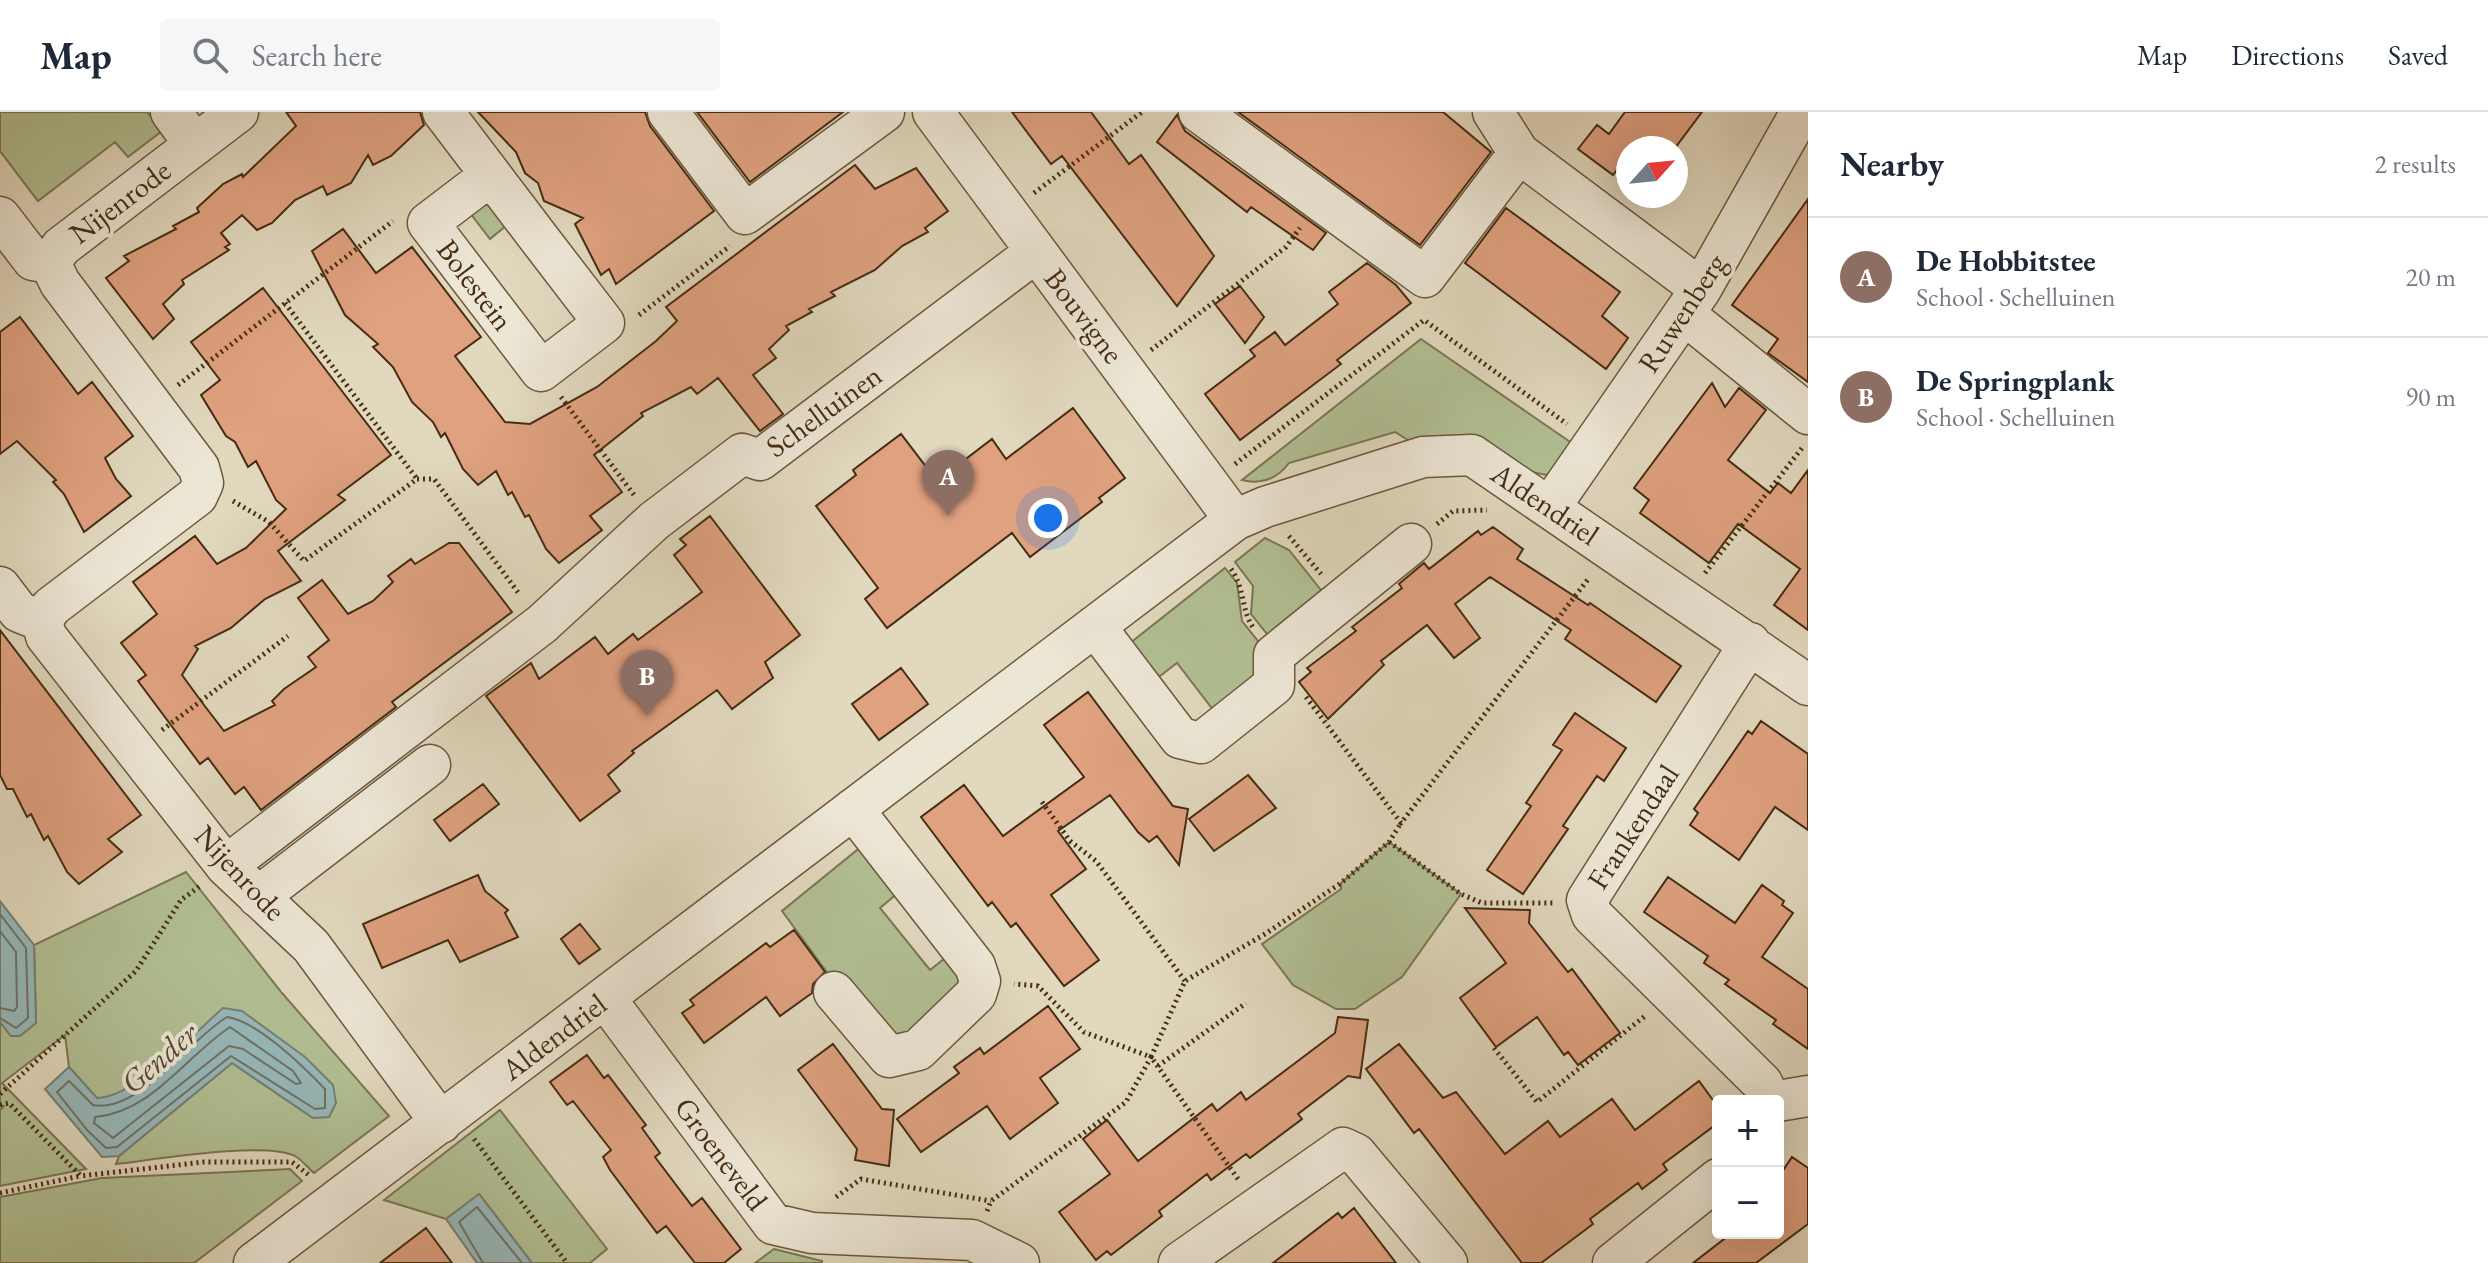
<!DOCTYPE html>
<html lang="en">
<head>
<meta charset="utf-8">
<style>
	:root { --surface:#fff; --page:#f6f6f7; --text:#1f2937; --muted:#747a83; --line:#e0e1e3; --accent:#7c3aed }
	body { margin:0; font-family:"EB Garamond",serif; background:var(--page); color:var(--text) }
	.controls { position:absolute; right:24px; bottom:24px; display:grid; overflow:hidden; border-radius:8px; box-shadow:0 8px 32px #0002 }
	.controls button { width:72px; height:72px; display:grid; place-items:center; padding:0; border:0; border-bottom:2px solid var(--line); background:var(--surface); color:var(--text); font:40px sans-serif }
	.compass { position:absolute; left:1616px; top:24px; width:72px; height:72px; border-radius:50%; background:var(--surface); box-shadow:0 8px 32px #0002; rotate:63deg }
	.you { position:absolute; left:1048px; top:406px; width:28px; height:28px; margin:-20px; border:6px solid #fff; border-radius:50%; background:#1a73e8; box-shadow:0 0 0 12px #1a73e833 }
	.badge { display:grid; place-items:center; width:52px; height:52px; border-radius:50%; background:var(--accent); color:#fff; font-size:26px; font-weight:700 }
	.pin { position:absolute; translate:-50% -66px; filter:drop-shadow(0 2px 4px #0008) }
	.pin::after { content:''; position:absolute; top:42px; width:28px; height:24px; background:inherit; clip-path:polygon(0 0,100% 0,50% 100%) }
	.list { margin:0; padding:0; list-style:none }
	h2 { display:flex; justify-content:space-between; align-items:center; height:104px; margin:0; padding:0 32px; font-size:34px }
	h2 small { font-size:26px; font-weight:400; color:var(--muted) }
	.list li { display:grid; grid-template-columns:52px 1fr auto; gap:24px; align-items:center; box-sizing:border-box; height:120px; padding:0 32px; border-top:2px solid var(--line) }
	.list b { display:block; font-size:30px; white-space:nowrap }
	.list p { margin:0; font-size:26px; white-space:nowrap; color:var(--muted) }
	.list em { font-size:26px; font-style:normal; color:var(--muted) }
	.icon { flex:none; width:44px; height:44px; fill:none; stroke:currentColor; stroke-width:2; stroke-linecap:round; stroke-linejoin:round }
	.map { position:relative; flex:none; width:1808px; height:1151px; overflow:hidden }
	header { display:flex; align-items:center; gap:48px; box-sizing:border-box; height:112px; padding:0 40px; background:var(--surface); border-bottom:2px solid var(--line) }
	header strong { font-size:38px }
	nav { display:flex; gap:44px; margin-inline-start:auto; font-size:28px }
	.search { width:560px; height:72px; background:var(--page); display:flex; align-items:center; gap:20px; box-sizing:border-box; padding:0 28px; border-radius:8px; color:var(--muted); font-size:30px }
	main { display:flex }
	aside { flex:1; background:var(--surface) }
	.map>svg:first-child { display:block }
	.green { fill:#b1bf93; stroke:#7b7652; stroke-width:2 }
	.water { fill:#97b8ba; stroke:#768076; stroke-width:2 }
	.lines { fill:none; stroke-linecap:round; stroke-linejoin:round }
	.shore { stroke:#6e7266; stroke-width:2 }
	.building { fill:#dfa180; stroke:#452d11; stroke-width:2 }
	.minor-casing { stroke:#6c583c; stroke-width:43 }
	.path { stroke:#452d11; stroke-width:5; stroke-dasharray:2 4; stroke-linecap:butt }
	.minor { stroke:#ece6d5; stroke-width:40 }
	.labels { text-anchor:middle; stroke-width:8; stroke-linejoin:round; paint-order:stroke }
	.street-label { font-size:30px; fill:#452d11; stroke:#ece6d5 }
	.water-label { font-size:32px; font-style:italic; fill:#554933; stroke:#ece6d5 }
</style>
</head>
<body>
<header>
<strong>Map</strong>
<div class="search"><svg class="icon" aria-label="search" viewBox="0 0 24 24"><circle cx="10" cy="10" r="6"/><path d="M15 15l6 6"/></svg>Search here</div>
<nav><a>Map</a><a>Directions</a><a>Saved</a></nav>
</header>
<main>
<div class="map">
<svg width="1808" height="1151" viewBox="0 0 1808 1151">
	<rect width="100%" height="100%" fill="#e1d8be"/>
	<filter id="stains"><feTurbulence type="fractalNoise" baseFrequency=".0025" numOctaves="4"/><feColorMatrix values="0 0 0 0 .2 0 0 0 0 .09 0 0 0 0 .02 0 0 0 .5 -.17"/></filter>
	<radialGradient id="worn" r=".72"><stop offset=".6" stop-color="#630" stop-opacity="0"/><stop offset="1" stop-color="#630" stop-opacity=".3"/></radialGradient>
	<path class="green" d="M0,0H147L162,19L128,45L115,30L38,89L0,39Z
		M490,79L513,108L490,127L467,97Z
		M1421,227L1576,334L1564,352L1546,363L1421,336L1395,320L1289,351C1277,367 1262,373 1242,368Z
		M1265,426L1289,438L1325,483L1271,527L1251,502L1253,474L1235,450Z
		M1225,456L1237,471L1242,509L1266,539L1262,558L1214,599L1177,551L1156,567L1129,532Z
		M1389,730L1461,782L1402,865L1355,897H1336L1293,873L1262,832L1341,777V771Z
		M862,734L899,780L880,796L930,858L949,843L968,867L908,932L857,901L782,799Z
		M186,760L282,881L389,1004L314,1061C308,1056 302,1048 295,1044C264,1029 153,1048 116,1052L119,1044L232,951L313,1006L242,899L112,986L97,987L69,955L65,923L2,971L86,1057L0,1074V998L4,994L0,993V910L11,924L36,911L34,833Z
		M500,998L607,1137L590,1151H532L480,1083L446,1107L384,1088Z
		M290,1057L302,1069L194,1151H0V1085L102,1066Z
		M774,1137L822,1149V1151H755Z"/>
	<path class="water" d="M0,789L34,833L36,911L20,924H11L0,910Z
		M223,896L242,899L305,945L333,973L336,991L329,1005L313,1006L232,951L119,1044L102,1045L45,977L69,955L97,986C136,985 193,922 223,896Z
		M479,1082L532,1151H477L446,1107Z"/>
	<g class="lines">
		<path class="shore" d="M0,802L26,836L28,906L16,916L0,906
			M0,819L16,840L17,895L14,899L0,896
			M227,905C257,909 304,955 325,977V996L315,997L231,944L117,1035L106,1036L87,1018L57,980L69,969L93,993C138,1002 190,927 227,905Z
			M230,915L293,959L301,971L296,972L243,937L229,934L113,1026L94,1011L95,1005C152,1000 185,945 230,915Z
			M483,1151L459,1110L477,1095L522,1151"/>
	</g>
	<path class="building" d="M286,0H420L424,13L391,44L373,53L368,43L351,71L327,83L323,74L295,88L272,111L257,118L242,103L221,121L230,132L225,135L229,138L182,168L184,172L163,192L174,207L153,227L106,166L129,149L124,144L176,117L173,114L199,100L197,96L223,72L242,62L243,65L296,14Z
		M478,0H645L650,14L714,99L616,172L609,157L601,163L575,112L583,106L544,89L538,71L525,61L516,40Z
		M697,0H843L750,70Z
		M1012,0H1091L1129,52L1141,43L1214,144L1177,194L1062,44L1051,52Z
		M1238,0H1443L1491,40L1420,133Z
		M1625,0H1702L1675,36H1628V43L1613,63L1578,37L1597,13L1609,22Z
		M1177,3L1185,19L1326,121L1313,138L1251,95L1247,100L1157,30Z
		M855,53L875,77L916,56L948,99L925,116L928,120L902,134L875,158L831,180L835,184L809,197L812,200L786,214L789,218L769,237L776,246L753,263L783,302L760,319L718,266L697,282L691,275L641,301L643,304L594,343L622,380L590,404L602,418L559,451L546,437L529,403L525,405L512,380L508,383L496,359L478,373L463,357L445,321L441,325L433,310L412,290L393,255L373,235L378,232L345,203L312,139L343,117L376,161L412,135L481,225L455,244L505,310L530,312L597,275L656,229L677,209L666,195Z
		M1808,87V270L1768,241L1778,227L1732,193Z
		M1506,96L1620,180L1602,204L1628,226L1606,257L1465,151Z
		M1367,151L1396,173L1411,191L1337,248L1341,252L1240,328L1205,282L1255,244L1250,238L1275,220L1285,233L1338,192L1329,180Z
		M1240,174L1264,205L1245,231L1215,192Z
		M263,176L391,343L338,383L345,388L278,439L301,469L265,487L231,516L195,534L198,537L182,563L204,593L224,619L275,593L272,589L284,577L316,555L308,545L329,528L298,486L322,468L348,502L373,489L393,470L388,464L411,447L415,452L449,431H459L512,500L392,590L396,595L261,698L244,675L235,682L208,646L200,652L138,569L146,563L121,531L157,502L133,470L195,424L217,452L246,436L286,397L276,388L256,349L248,355L235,330L226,324L201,283L220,268L191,230Z
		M20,205L78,282L92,270L133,324L105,346L116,367L131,384L84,420L64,382L53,370L56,368L17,329L0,342V220Z
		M1712,271L1725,295L1739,276L1766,298L1728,348L1770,381L1778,371L1791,381L1808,358V518L1774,493L1800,457L1738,412L1709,451L1640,401L1649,388L1634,376Z
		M1073,296L1125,366L1099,386L1102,390L1030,445L1012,421L887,516L865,487L878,476L816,394L856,363L853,358L901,322L937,369L992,327L1006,347Z
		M710,404L800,523L765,550L773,566L732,597L717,578L632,639L634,641L608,663L620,679L580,709L486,584L531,551L539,567L595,525L608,542L633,522L638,528L702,480L674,443L686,433L680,427Z
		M1493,415L1523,437L1517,447L1588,493L1590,491L1681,554L1656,590L1565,527L1571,518L1490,465L1455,492L1480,526L1454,546L1427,513L1381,549L1384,553L1328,607L1299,570L1311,560L1307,556L1356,519L1352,515L1402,476L1399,472L1424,451L1429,457L1478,419L1481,423Z
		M0,518L141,703L108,727L122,740L79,772L67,760L48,724L44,728L31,702L27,705L13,677H7L0,663Z
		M901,556L928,592L879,628L852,592Z
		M1088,580L1173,694L1188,697L1179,753L1157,724L1149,730L1138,720L1110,683L1058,719L1086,757L1051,783L1099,848L1064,874L1016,811L1011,815L992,790L988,794L921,705L964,673L1003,724L1084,665L1044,613Z
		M1575,601L1626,636L1604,669L1597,664L1563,714L1568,717L1523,782L1487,758L1531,694L1526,691L1562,638L1553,633Z
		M1761,609L1808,642V718L1775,695L1739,748L1690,713L1698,701L1694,697L1715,667L1748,619L1752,622Z
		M1248,663L1276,696L1214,739L1189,707Z
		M483,672L499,692L450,729L434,708Z
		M478,763L485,779L508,798L505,801L518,825L460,850L448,828L382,856L363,812Z
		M1668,765L1735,811L1762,773L1784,789L1782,793L1793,801L1762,845L1808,877V937L1773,912L1776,908L1725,872L1729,868L1704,851L1708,844L1644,800Z
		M1465,796L1530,798L1529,811L1568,860L1572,857L1620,921L1578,953L1568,940L1564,943L1537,905L1496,935L1460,886L1506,851Z
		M580,812L600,837L579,852L561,827Z
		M794,818L825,860L813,872L812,881L780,904L766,885L704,931L682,901L694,893L690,888L766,831L770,835Z
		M1048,894L1080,937L1040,966L1058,991L1010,1027L987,994L921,1040L897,1007L959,961L954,955L980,936L984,942Z
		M1338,905L1368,908L1360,966L1348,964L1298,1002L1302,1007L1250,1046L1246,1042L1211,1068L1207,1062L1159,1099L1162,1104L1111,1143L1107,1139L1096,1148L1059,1100L1110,1062L1083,1027L1107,1008L1138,1049L1212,992L1217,999L1241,980L1246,988L1335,921Z
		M833,932L882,997L894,998L889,1054L855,1048L857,1037L798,958Z
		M1399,932L1443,986L1456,980L1505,1042L1548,1009L1560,1025L1612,987L1635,1018L1699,969L1718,995V1011L1663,1052L1667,1058L1642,1077L1638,1071L1590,1107L1593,1112L1541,1151H1522L1419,1017L1414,1021L1366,957Z
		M587,943L604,966L608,963L646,1013L642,1016L660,1041L655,1045L692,1094L702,1086L741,1137L724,1151H695L666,1114L657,1121L610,1058L603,1045L611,1038L573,989L567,993L550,970Z
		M1792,1045L1808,1056V1112L1756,1151H1693L1732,1121H1778V1066Z
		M1354,1096L1396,1151H1273L1338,1101L1342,1106Z
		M426,1116L452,1151H380Z"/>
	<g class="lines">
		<g class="minor-casing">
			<path id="minor" d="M171,0L195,33
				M443,0C496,70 550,141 604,211L541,259L428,111L491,63
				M668,0L745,102L884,0
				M933,0L1235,408
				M1199,0L1425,165L1519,41
				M1493,0L1519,41L1701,177
				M0,105L33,148L50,151
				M50,151L60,171L199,356L203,371L197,384L51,495L42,509L46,524L226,754L311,834L441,1011
				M50,151L61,135L238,0
				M1684,202L1808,302
				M1550,395L1701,177L1801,0
				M0,475L19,500L42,509
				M1095,514L1180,626L1201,631L1274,573V543L1411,432
				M1750,531L1587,788L1592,803L1762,971L1771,989
				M226,754L542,512L654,409L742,342L760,348L1036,140
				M258,785L430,653
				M834,880L889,945L918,938L976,882L980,869L975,854L853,697
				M605,886L773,1112L812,1121L972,1128L1019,1151
				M1778,989L1808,984
				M254,1151L1235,408L1265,395L1423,345L1472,343L1808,573
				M1179,1151L1343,1036L1356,1042L1447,1151
				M1613,1151L1718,1067"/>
		</g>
		<path class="path" d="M1034,81L1142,0
			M285,191L417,367
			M639,203L730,134
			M1151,238L1286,135L1300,116
			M178,273L393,109
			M561,285L634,383
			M1235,352L1424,208L1567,312
			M417,367H434L520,483
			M233,389L269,410L304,449L417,367
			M1437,412L1453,399L1487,398
			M1289,424L1321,462
			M1231,457C1245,476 1241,499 1254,517
			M1705,461L1802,336
			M1306,585L1401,711L1589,466
			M162,618L288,524
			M1042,690L1070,729L1096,749L1185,869
			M1389,730L1461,782L1482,791H1553
			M1494,936L1537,990L1645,904
			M1158,954L1246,891
			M0,982L136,859L181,788L200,774
			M0,993L9,991L81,1064L204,1050H292L310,1064
			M474,1027L567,1151
			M1238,1067L1151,945L1185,869L1265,822L1341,771L1389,730L1401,711
			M0,1081L80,1064
			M836,1085L861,1067L991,1089
			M987,1099L991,1089L1126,990L1151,945L1084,920L1038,874L1014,872"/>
		<use href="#minor" class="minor"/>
	</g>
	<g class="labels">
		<g class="street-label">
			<text transform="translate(120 90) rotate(-37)" y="10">Nijenrode</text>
			<text transform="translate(475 173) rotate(53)" y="10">Bolestein</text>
			<text transform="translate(1682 201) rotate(-57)" y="10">Ruwenberg</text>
			<text transform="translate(1084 204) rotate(53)" y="10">Bouvigne</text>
			<text transform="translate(824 299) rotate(-36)" y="10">Schelluinen</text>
			<text transform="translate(1545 392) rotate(34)" y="10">Aldendriel</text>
			<text transform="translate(1633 715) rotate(-57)" y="10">Frankendaal</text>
			<text transform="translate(240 761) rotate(47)" y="10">Nijenrode</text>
			<text transform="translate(554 925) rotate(-37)" y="10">Aldendriel</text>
			<text transform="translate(721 1042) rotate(53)" y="10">Groeneveld</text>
		</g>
		<g class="water-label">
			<text transform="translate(159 946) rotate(-41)" y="11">Gender</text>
		</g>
	</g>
	<rect width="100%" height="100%" filter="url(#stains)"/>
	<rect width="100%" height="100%" fill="url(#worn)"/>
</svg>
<div class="controls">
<button>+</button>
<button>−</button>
</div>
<svg class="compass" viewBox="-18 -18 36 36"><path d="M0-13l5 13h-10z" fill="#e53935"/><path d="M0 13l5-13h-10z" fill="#747a83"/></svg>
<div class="you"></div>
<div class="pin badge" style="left:948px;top:404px;background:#8d6e63">A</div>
<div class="pin badge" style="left:647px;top:604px;background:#8d6e63">B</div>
</div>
<aside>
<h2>Nearby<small>2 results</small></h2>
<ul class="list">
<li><span class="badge" style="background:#8d6e63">A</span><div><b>De Hobbitstee</b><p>School · Schelluinen</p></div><em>20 m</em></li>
<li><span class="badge" style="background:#8d6e63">B</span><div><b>De Springplank</b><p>School · Schelluinen</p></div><em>90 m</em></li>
</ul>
</aside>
</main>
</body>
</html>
